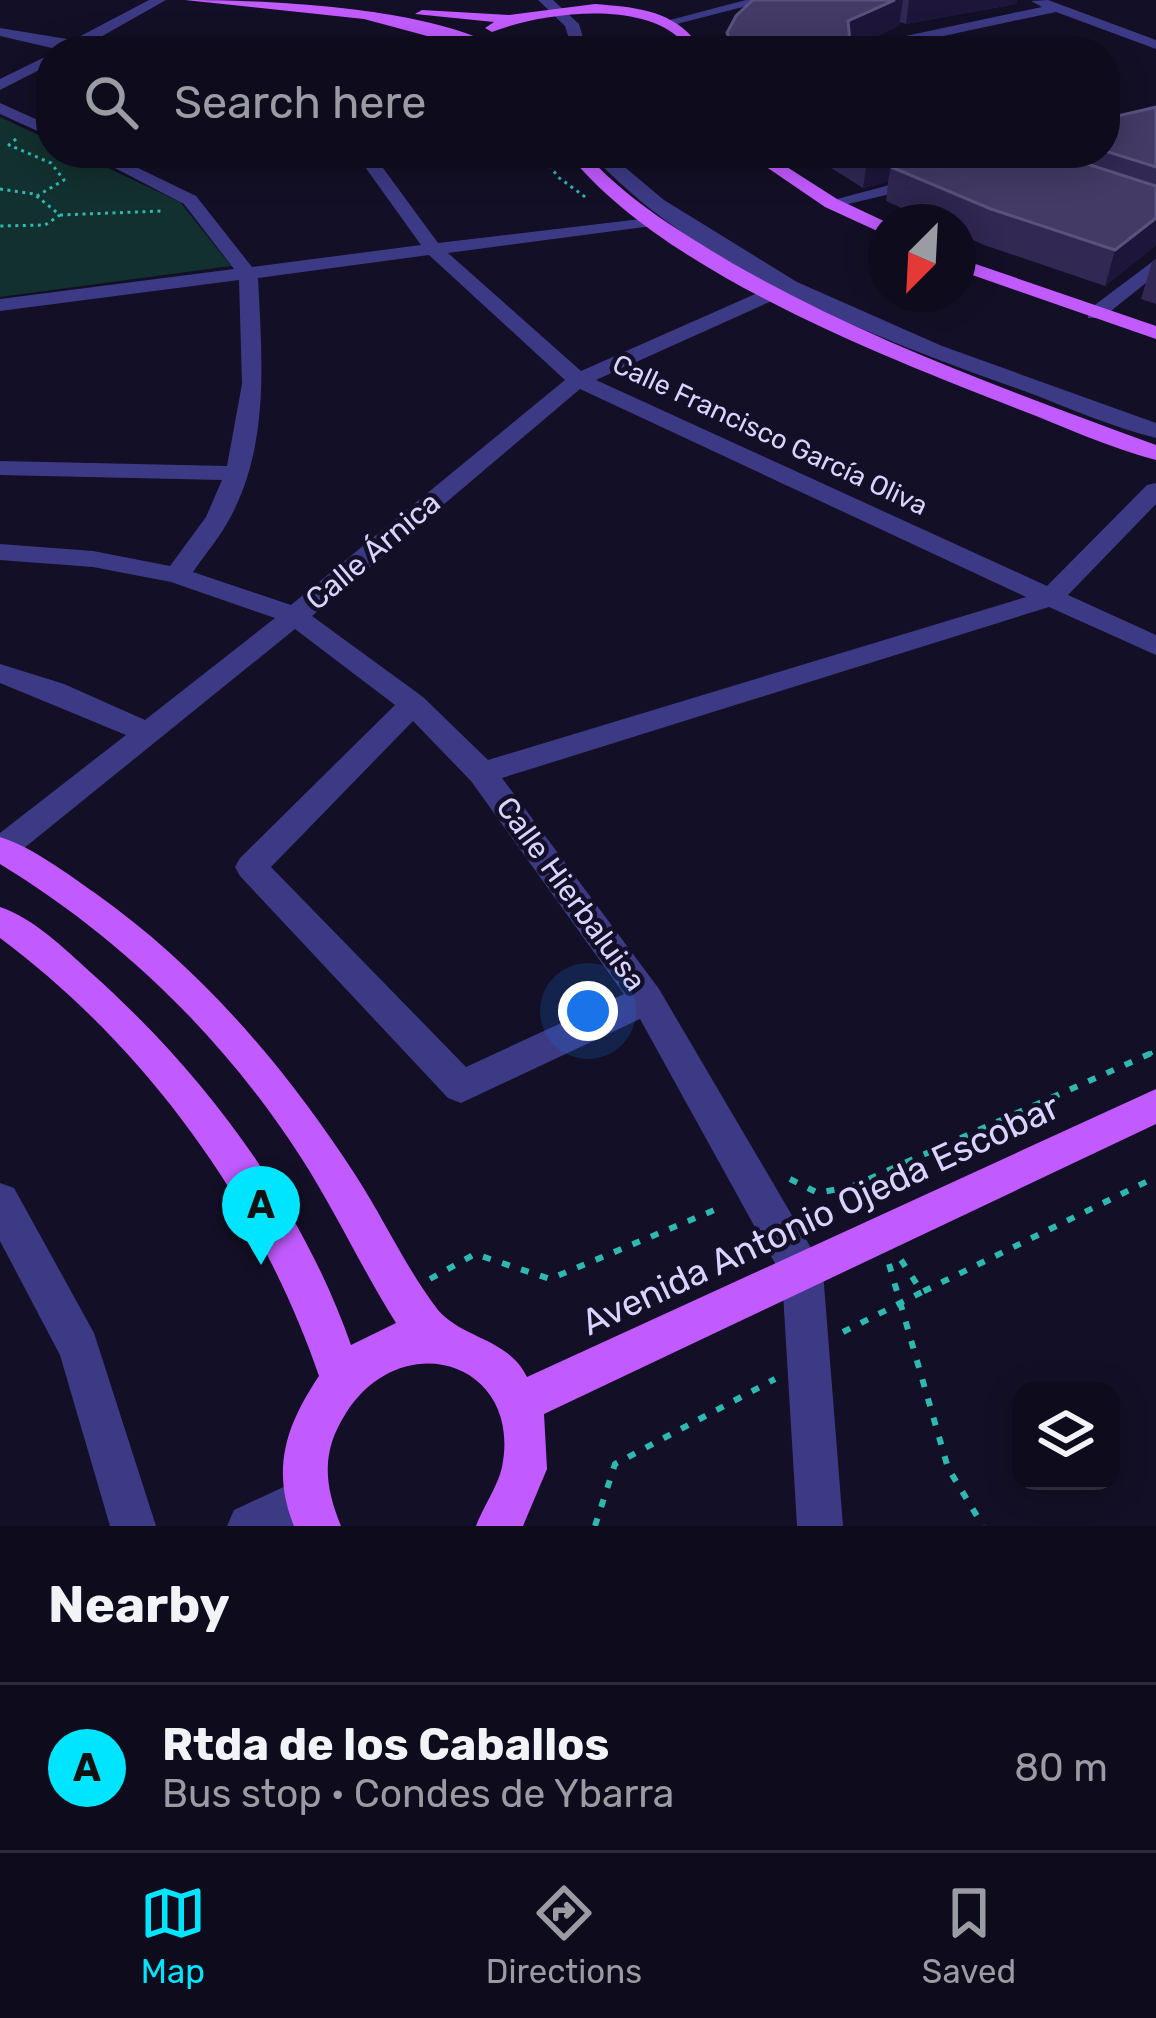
<!DOCTYPE html>
<html lang="en">
<head>
<meta charset="utf-8">
<style>
	:root { --surface:#0e0b1c; --page:#1c1929; --text:#f1f3f6; --muted:#9b9ba3; --line:#2e2b3b; --accent:#00e5ff }
	body { margin:0; font-family:Rubik,sans-serif; background:var(--page); color:var(--text) }
	.controls { position:absolute; right:36px; bottom:36px; display:grid; overflow:hidden; border-radius:24px; box-shadow:0 6px 30px #0003 }
	.controls button { width:108px; height:108px; display:grid; place-items:center; padding:0; border:0; border-bottom:3px solid var(--line); background:var(--surface); color:var(--text); font:60px sans-serif }
	.compass { position:absolute; left:868px; top:204px; width:108px; height:108px; border-radius:50%; background:var(--surface); box-shadow:0 6px 30px #0003; rotate:204deg }
	.you { position:absolute; left:588px; top:1011px; width:42px; height:42px; margin:-30px; border:9px solid #fff; border-radius:50%; background:#1a73e8; box-shadow:0 0 0 18px #1a73e833 }
	.badge { display:grid; place-items:center; width:78px; height:78px; border-radius:50%; background:var(--accent); color:#111; font-size:39px; font-weight:700 }
	.pin { position:absolute; translate:-50% -99px; filter:drop-shadow(0 3px 6px #0008) }
	.pin::after { content:''; position:absolute; top:63px; width:42px; height:36px; background:inherit; clip-path:polygon(0 0,100% 0,50% 100%) }
	.list { margin:0; padding:0; list-style:none }
	h2 { display:flex; justify-content:space-between; align-items:center; height:156px; margin:0; padding:0 48px; font-size:51px }
	h2 small { font-size:39px; font-weight:400; color:var(--muted) }
	.list li { display:grid; grid-template-columns:78px 1fr auto; gap:36px; align-items:center; box-sizing:border-box; height:168px; padding:0 48px; border-top:3px solid var(--line) }
	.list b { display:block; font-size:45px; white-space:nowrap }
	.list p { margin:0; font-size:39px; white-space:nowrap; color:var(--muted) }
	.list em { font-size:39px; font-style:normal; color:var(--muted) }
	.icon { flex:none; width:66px; height:66px; fill:none; stroke:currentColor; stroke-width:2; stroke-linecap:round; stroke-linejoin:round }
	.map { position:relative; flex:none; width:1156px; height:1526px; overflow:hidden }
	.search { position:absolute; background:var(--surface); box-shadow:0 6px 30px #0003; left:36px; right:36px; top:36px; height:132px; display:flex; align-items:center; gap:30px; box-sizing:border-box; padding:0 42px; border-radius:48px; color:var(--muted); font-size:45px }
	.sheet { height:324px; background:var(--surface) }
	nav { display:flex; justify-content:space-around; align-items:center; box-sizing:border-box; height:168px; border-top:3px solid var(--line); background:var(--surface); font-size:33px; color:var(--muted) }
	nav a { display:grid; justify-items:center; gap:6px }
	nav .on { color:var(--accent) }
	.map>svg:first-child { display:block }
	.green { fill:#12302f }
	.lines { fill:none; stroke-linecap:round; stroke-linejoin:round }
	.path-far2 { stroke:#2fb8b0; stroke-width:3; stroke-dasharray:3 4.5; stroke-linecap:butt }
	.path-far1 { stroke:#2fb8b0; stroke-width:4.5; stroke-dasharray:6 9; stroke-linecap:butt }
	.path { stroke:#2fb8b0; stroke-width:6; stroke-dasharray:8 12; stroke-linecap:butt }
	.minor { fill:#3d3a85; fill-rule:evenodd }
	.major { fill:#c25bff; fill-rule:evenodd }
	.wall { fill:#312854 }
	.shaded-wall { fill:#1d163a }
	.building { fill:#433a66; stroke:#5a527e; stroke-width:3 }
	.labels { text-anchor:middle; stroke-width:9; stroke-linejoin:round; paint-order:stroke }
	.far-street-label { font-size:27px; fill:#d9d4ff; stroke:#130f26 }
	.street-label { font-size:30px; fill:#d9d4ff; stroke:#130f26 }
	.near-street-label { font-size:36px; fill:#d9d4ff; stroke:#130f26 }
</style>
</head>
<body>
<div class="map">
<svg width="1156" height="1526" viewBox="0 0 1156 1526">
	<rect width="100%" height="100%" fill="#130f26"/>
	<path class="green" d="M0,117L51,141V153H76L180,202L231,266L0,297Z"/>
	<g class="lines">
		<path class="path-far2" d="M714,51L730,33
			M16,139L9,145L51,163L64,180L37,196
			M541,153L558,177L588,199
			M0,189L34,194L60,215L45,225L0,226
			M896,214L912,222
			M60,215L162,211"/>
		<path class="path-far1" d="M1147,1055L1156,1051"/>
		<path class="path" d="M790,1179L818,1193L853,1186
			M865,1205L853,1186L1154,1052
			M901,1260L922,1292L1156,1177
			M889,1264L948,1468L983,1526
			M430,1279L475,1254L550,1279L724,1206
			M843,1332L922,1292
			M595,1526L615,1464L775,1379"/>
		<path class="minor" d="M149,0H166L90,43L117,51H65L0,36V28L73,40Z
			M538,0H553L579,24L587,51H573L565,26Z
			M746,0H770L673,25L666,21Z
			M1048,0L1156,40V49L1056,12L873,51L882,41L1042,7L1031,1Z
			M51,54V64L0,90V79Z
			M0,103L51,126V137L0,114Z
			M86,153H107L196,196L252,267L421,245L355,153H372L438,243L658,217V225L652,226L448,253L581,371L762,291H776V299L596,380L1047,586L1147,485L1156,483V504L1068,595L1156,635V655L1049,607L502,778L659,989L817,1258L823,1272L843,1526H797L782,1276L640,1019L461,1103L448,1098L240,876L235,867L240,858L395,705L295,629L13,857L0,860V833L126,735L0,683V664L64,684L145,720L275,618L171,582L93,567L0,560V544L93,551L170,566L206,517L222,480L0,475V461L227,466L242,384L239,280L0,311V299L234,269L184,204ZM429,255L565,380L291,605L193,572C205,554 220,537 230,518C270,444 262,358 258,278ZM580,389L1026,597L488,760L423,697L312,616ZM413,721L471,781L624,994L466,1067L271,867Z
			M590,153H608L664,200L797,282L942,346L1156,423V438C1112,427 1069,408 1027,392C880,340 697,271 590,153Z
			M927,175L933,176V184L831,208L822,203Z
			M1156,259V275L1102,318H1088V310Z
			M0,1183L14,1188L94,1333L156,1526H110L60,1355L0,1241Z
			M305,1477L321,1484L328,1500L321,1516L301,1526H227L234,1510Z"/>
		<path class="major" d="M185,0C267,0 434,7 502,50L483,51L364,19Z
			M595,4C631,7 668,9 693,38L684,51H670L679,38C637,0 541,13 492,32L485,28L494,22L415,14L422,10L509,15Z
			M568,153H585C627,200 679,231 732,263C866,340 1012,392 1156,445V460C1109,448 1063,426 1018,409C882,356 658,269 568,153Z
			M746,153H765L837,199L886,222V235L825,207Z
			M958,258L1156,326V339L958,270Z
			M0,837C34,848 66,873 95,893C201,968 286,1068 356,1176C385,1221 406,1268 438,1310C463,1339 508,1338 527,1377L1156,1089V1124L544,1414L547,1469L523,1526H476C483,1507 498,1486 502,1467C523,1363 403,1324 346,1413C321,1452 324,1484 341,1526H294C271,1469 286,1425 319,1376C260,1204 146,1047 0,938V907C33,918 64,948 89,971C202,1071 301,1202 351,1345L396,1323C362,1269 335,1210 300,1156C223,1037 121,938 0,864Z"/>
	</g>
	<path class="wall" d="M753,0H1017L1016,4L906,24L900,22L899,26L849,49L848,51H726L727,33Z
		M1156,107V245L1105,286L984,245L958,233V222H933L886,201L888,182L863,188L807,153H1105V119Z
		M1156,259V304L1141,299L1152,262Z"/>
	<path class="shaded-wall" d="M895,0H903L899,26L849,49L848,21Z
		M909,0H1017L1016,4L906,24Z
		M872,153H984L891,167L888,182L863,188L868,154Z
		M1156,218V245L1105,286L1115,250Z"/>
	<path class="building" d="M753,0H895L848,21L850,41L735,48L727,33L736,16Z
		M1156,107V167L1105,151V119Z
		M959,153H1053L1156,186V218L1115,250L991,209L891,167Z"/>
	<g class="labels">
		<g class="far-street-label">
			<text transform="translate(770 435) rotate(25)" y="9">Calle Francisco García Oliva</text>
		</g>
		<g class="street-label">
			<text transform="translate(373 551) rotate(-40)" y="10">Calle Árnica</text>
			<text transform="translate(571 894) rotate(54)" y="10">Calle Hierbaluisa</text>
		</g>
		<g class="near-street-label">
			<text transform="translate(820 1214) rotate(-25)" y="13">Avenida Antonio Ojeda Escobar</text>
		</g>
	</g>
</svg>
<div class="controls">
<button><svg class="icon" aria-label="layers" viewBox="0 0 24 24"><path d="M12 4l9 5-9 5-9-5zM3 14l9 5 9-5"/></svg></button>
</div>
<svg class="compass" viewBox="-18 -18 36 36"><path d="M0-13l5 13h-10z" fill="#e53935"/><path d="M0 13l5-13h-10z" fill="#9b9ba3"/></svg>
<div class="you"></div>
<div class="pin badge" style="left:261px;top:1265px">A</div>
<div class="search"><svg class="icon" aria-label="search" viewBox="0 0 24 24"><circle cx="10" cy="10" r="6"/><path d="M15 15l6 6"/></svg>Search here</div>
</div>
<section class="sheet">
<h2>Nearby<small></small></h2>
<ul class="list">
<li><span class="badge">A</span><div><b>Rtda de los Caballos</b><p>Bus stop · Condes de Ybarra</p></div><em>80 m</em></li>
</ul>
</section>
<nav>
<a class="on"><svg class="icon" aria-label="map" viewBox="0 0 24 24"><path d="M3 6l6-2 6 2 6-2v14l-6 2-6-2-6 2zM9 4v14M15 6v14"/></svg>Map</a>
<a><svg class="icon" aria-label="directions" viewBox="0 0 24 24"><path d="M12 3l9 9-9 9-9-9zM9 14v-3h6M13 9l2 2-2 2"/></svg>Directions</a>
<a><svg class="icon" aria-label="saved" viewBox="0 0 24 24"><path d="M7 4h10v16l-5-4-5 4z"/></svg>Saved</a>
</nav>
</body>
</html>
